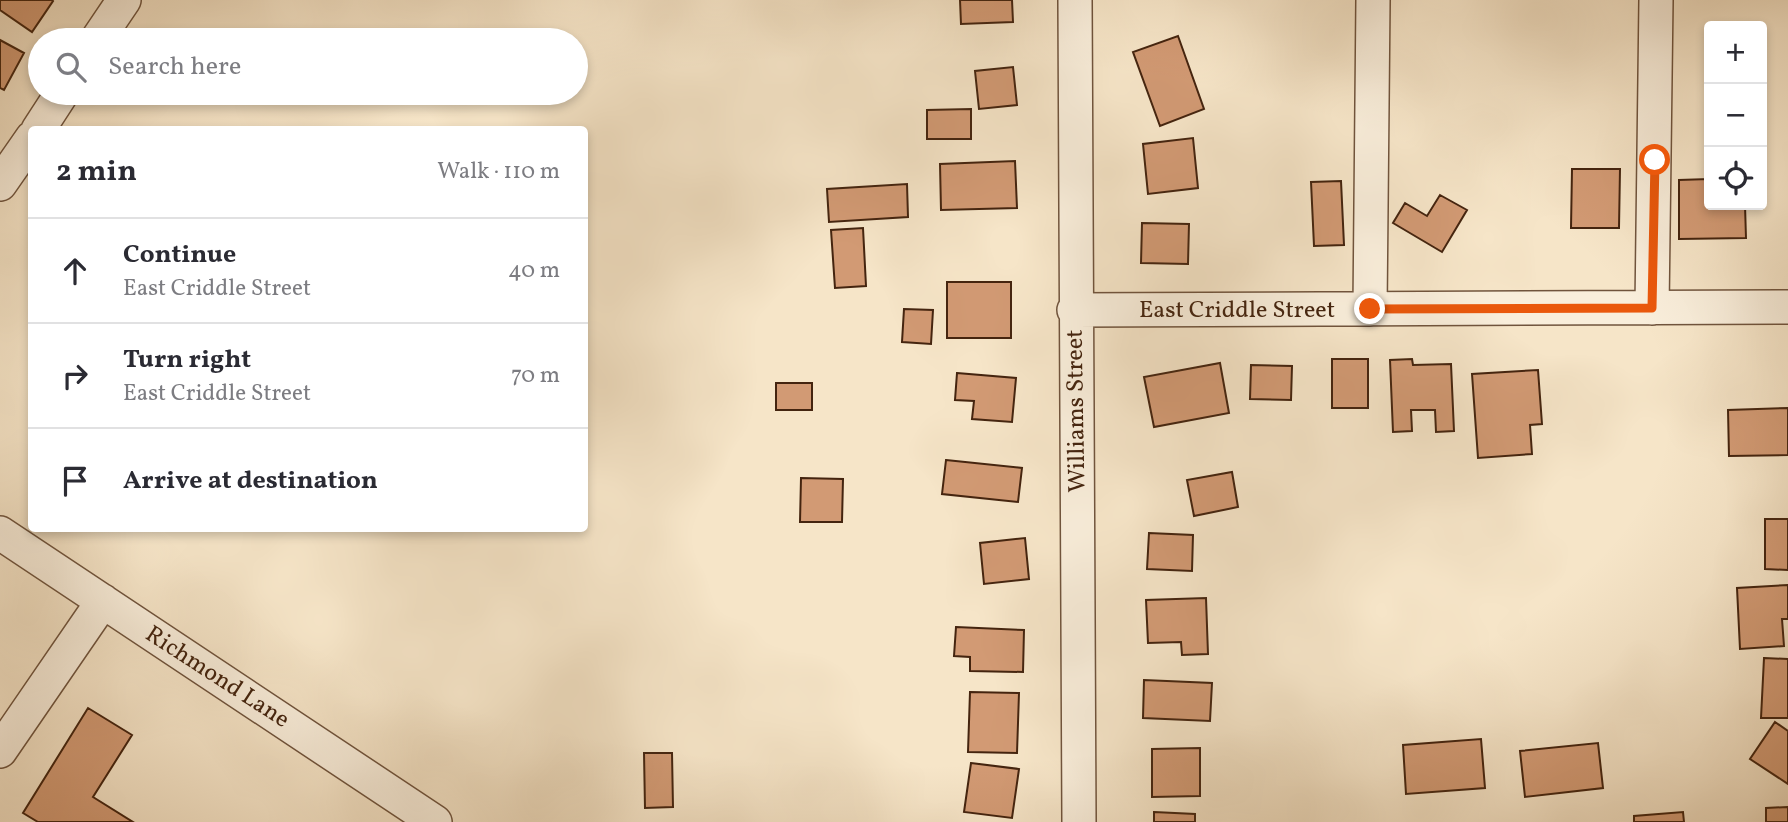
<!DOCTYPE html>
<html lang="en">
<head>
<meta charset="utf-8">
<style>
	:root { --surface:#fff; --page:#f2f2f3; --text:#2b2b33; --muted:#7c7c81; --line:#e1e1e2 }
	body { margin:0; font-family:Vollkorn,serif; background:var(--page); color:var(--text) }
	.controls { position:absolute; right:21px; top:21px; display:grid; overflow:hidden; border-radius:7px; box-shadow:0 4px 10px #0003 }
	.controls button { width:63px; height:63px; display:grid; place-items:center; padding:0; border:0; border-bottom:2px solid var(--line); background:var(--surface); color:var(--text); font:35px sans-serif }
	.stop { position:absolute; width:21px; height:21px; margin:-16px; border:5px solid #ea580c; border-radius:50%; background:#fff }
	.stop.end { background:#ea580c; border-color:#fff; box-shadow:0 2px 7px #0008 }
	.list { margin:0; padding:0; list-style:none }
	h2 { display:flex; justify-content:space-between; align-items:center; height:91px; margin:0; padding:0 28px; font-size:30px }
	h2 small { font-size:23px; font-weight:400; color:var(--muted) }
	.list li { display:grid; grid-template-columns:46px 1fr auto; gap:21px; align-items:center; box-sizing:border-box; height:105px; padding:0 28px; border-top:2px solid var(--line) }
	.list b { display:block; font-size:26px; white-space:nowrap }
	.list p { margin:0; font-size:23px; white-space:nowrap; color:var(--muted) }
	.list em { font-size:23px; font-style:normal; color:var(--muted) }
	.icon { flex:none; width:38px; height:38px; fill:none; stroke:currentColor; stroke-width:2; stroke-linecap:round; stroke-linejoin:round }
	.map { position:relative; flex:none; width:1788px; height:822px; overflow:hidden }
	.search { position:absolute; background:var(--surface); box-shadow:0 4px 10px #0003; left:28px; top:28px; width:560px; height:77px; display:flex; align-items:center; gap:18px; box-sizing:border-box; padding:0 24px; border-radius:38px; color:var(--muted); font-size:26px }
	.panel { position:absolute; background:var(--surface); box-shadow:0 4px 10px #0003; left:28px; top:126px; width:560px; height:406px; border-radius:7px }
	.map>svg:first-child { display:block }
	.building { fill:#d29a74; stroke:#44240f; stroke-width:2 }
	.lines { fill:none; stroke-linecap:round; stroke-linejoin:round }
	.minor-casing { stroke:#70543d; stroke-width:36 }
	.minor { stroke:#f9eedb; stroke-width:33 }
	.route { stroke:#ea580c; stroke-width:9 }
	.labels { text-anchor:middle; stroke-width:6; stroke-linejoin:round; paint-order:stroke }
	.street-label { font-size:24px; fill:#44240f; stroke:#f9eedb }
</style>
</head>
<body>
<div class="map">
<svg width="1788" height="822" viewBox="0 0 1788 822">
	<rect width="100%" height="100%" fill="#f6e5c8"/>
	<filter id="stains"><feTurbulence type="fractalNoise" baseFrequency=".00286" numOctaves="4"/><feColorMatrix values="0 0 0 0 .2 0 0 0 0 .09 0 0 0 0 .02 0 0 0 .5 -.17"/></filter>
	<radialGradient id="worn" r=".72"><stop offset=".6" stop-color="#630" stop-opacity="0"/><stop offset="1" stop-color="#630" stop-opacity=".3"/></radialGradient>
	<path class="building" d="M0,0H52L53,1L32,32L0,10Z
		M960,0H1012L1013,22L961,24Z
		M1178,36L1204,109L1160,126L1133,52Z
		M0,40L24,53L4,90L0,88Z
		M1013,67L1017,105L979,109L975,71Z
		M971,109V139H927V110Z
		M1193,138L1198,188L1148,194L1143,144Z
		M1015,161L1017,208L941,210L940,164Z
		M1572,169H1620L1619,228H1571Z
		M1709,179V205H1745L1746,238L1679,239V180Z
		M1341,181L1344,245L1314,246L1311,182Z
		M907,184L908,217L829,222L827,189Z
		M1440,195L1467,210L1442,252L1393,223L1405,203L1427,216Z
		M1142,223L1189,224L1188,264L1141,263Z
		M863,228L866,286L835,288L831,230Z
		M947,282H1011V338H947Z
		M904,309L933,310L931,344L902,342Z
		M1332,359H1368V408H1332Z
		M1412,359L1413,365L1451,364L1454,431L1436,432L1435,410H1411L1412,431L1393,432L1390,360Z
		M1220,363L1229,413L1154,427L1144,377Z
		M1251,365L1292,366L1291,400L1250,399Z
		M1538,370L1542,424L1530,425L1532,454L1478,458L1472,374Z
		M957,373L1016,378L1012,422L972,419L974,401L955,400Z
		M776,383H812V410H776Z
		M1788,408V455L1729,456L1728,410Z
		M946,460L1022,468L1018,502L942,494Z
		M1232,472L1238,507L1194,516L1187,480Z
		M801,478L843,479L842,522H800Z
		M1765,519H1788V570L1765,569Z
		M1149,533L1193,535L1192,571L1147,569Z
		M1025,538L1029,579L984,584L980,543Z
		M1788,585V619H1782L1784,646L1740,649L1737,588Z
		M1206,598L1208,654L1182,655L1181,642L1148,643L1146,600Z
		M956,627L1024,630L1023,672L970,671V657L954,656Z
		M1764,658L1788,659V718H1761Z
		M1144,680L1212,683L1210,721L1143,718Z
		M970,692L1019,693L1017,753L968,752Z
		M88,708L132,735L93,797L133,822H38L23,813Z
		M1775,722L1788,731V784L1750,759Z
		M1481,739L1485,788L1406,794L1403,745Z
		M1598,743L1603,788L1525,797L1520,751Z
		M1200,748V796L1152,797V749Z
		M644,753H672L673,807L645,808Z
		M971,763L1019,769L1012,818L964,812Z
		M1788,807V822H1766V808Z
		M1154,812L1195,814V822H1154Z
		M1683,812L1684,822H1634V816Z"/>
	<g class="lines">
		<g class="minor-casing">
			<path id="minor" d="M1075,0L1079,822
				M97,40L124,0
				M38,130L62,93
				M0,184L32,138
				M1652,308L1656,0
				M1370,309L1373,0
				M1074,310L1788,307
				M0,533L435,822
				M0,751L103,601"/>
		</g>
		<use href="#minor" class="minor"/>
	</g>
	<g class="lines">
		<path class="route" d="M1370,309L1652,308L1655,160"/>
	</g>
	<g class="labels">
		<g class="street-label">
			<text x="1237" y="317">East Criddle Street</text>
			<text transform="translate(1075 411) rotate(-91)" y="8">Williams Street</text>
			<text transform="translate(218 676) rotate(33)" y="8">Richmond Lane</text>
		</g>
	</g>
	<rect width="100%" height="100%" filter="url(#stains)"/>
	<rect width="100%" height="100%" fill="url(#worn)"/>
</svg>
<div class="controls">
<button>+</button>
<button>−</button>
<button><svg class="icon" aria-label="locate" viewBox="0 0 24 24"><circle cx="12" cy="12" r="6"/><path d="M12 2v4M12 18v4M2 12h4M18 12h4"/></svg></button>
</div>
<div class="stop" style="left:1655px;top:160px"></div>
<div class="stop end" style="left:1370px;top:309px"></div>
<div class="search"><svg class="icon" aria-label="search" viewBox="0 0 24 24"><circle cx="10" cy="10" r="6"/><path d="M15 15l6 6"/></svg>Search here</div>
<section class="panel">
<h2>2 min<small>Walk · 110 m</small></h2>
<ul class="list">
<li><svg class="icon" aria-label="ahead" viewBox="0 0 24 24"><path d="M12 20V5M6 11l6-6 6 6"/></svg><div><b>Continue</b><p>East Criddle Street</p></div><em>40 m</em></li>
<li><svg class="icon" aria-label="right" viewBox="0 0 24 24"><path d="M7 20v-9h11M14 6l5 5-5 5"/></svg><div><b>Turn right</b><p>East Criddle Street</p></div><em>70 m</em></li>
<li><svg class="icon" aria-label="arrive" viewBox="0 0 24 24"><path d="M6 21V4h12l-3 4 3 4H6"/></svg><div><b>Arrive at destination</b></div></li>
</ul>
</section>
</div>
</body>
</html>
